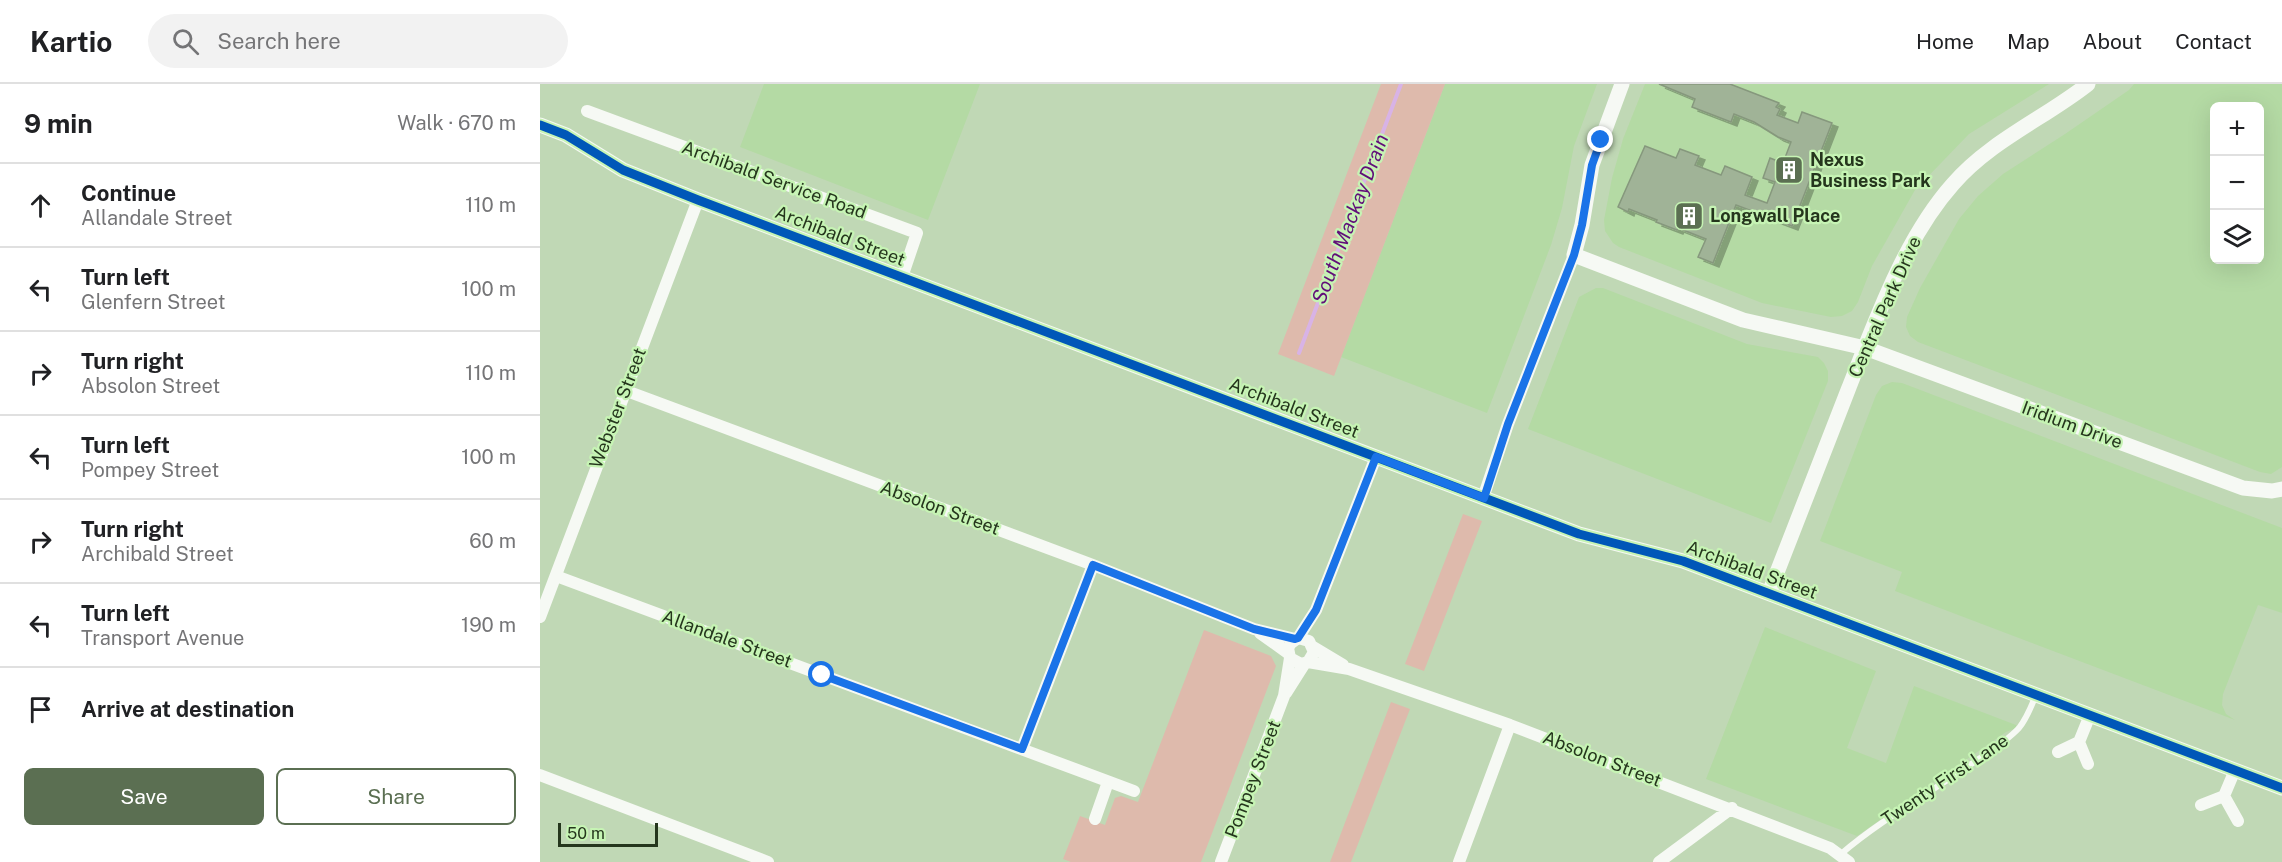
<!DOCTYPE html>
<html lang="en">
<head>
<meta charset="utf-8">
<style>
	:root { --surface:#fff; --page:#f2f2f2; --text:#202124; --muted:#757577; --line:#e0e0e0; --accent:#5b6f52 }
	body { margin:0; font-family:"Public Sans",sans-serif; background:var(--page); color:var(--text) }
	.controls { position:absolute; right:18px; top:18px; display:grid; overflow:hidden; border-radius:9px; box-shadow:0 6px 24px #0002 }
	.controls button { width:54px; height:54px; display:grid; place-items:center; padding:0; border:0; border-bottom:2px solid var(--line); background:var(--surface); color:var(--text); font:30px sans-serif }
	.scale { position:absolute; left:18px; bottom:15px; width:100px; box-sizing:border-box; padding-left:6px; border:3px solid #25361d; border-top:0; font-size:16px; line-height:21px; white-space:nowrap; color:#25361d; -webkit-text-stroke:4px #c6f4b4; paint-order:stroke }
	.stop { position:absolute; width:18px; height:18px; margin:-14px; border:4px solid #1a73e8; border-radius:50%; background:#fff }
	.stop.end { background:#1a73e8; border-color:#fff; box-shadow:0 2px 6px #0008 }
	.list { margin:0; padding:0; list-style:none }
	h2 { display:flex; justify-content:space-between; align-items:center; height:78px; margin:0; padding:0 24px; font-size:26px }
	h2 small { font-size:20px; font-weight:400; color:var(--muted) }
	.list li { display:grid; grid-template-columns:39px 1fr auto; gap:18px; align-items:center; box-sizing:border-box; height:84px; padding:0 24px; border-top:2px solid var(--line) }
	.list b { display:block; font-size:22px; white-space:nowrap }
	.list p { margin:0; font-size:20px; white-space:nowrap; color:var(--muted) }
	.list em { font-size:20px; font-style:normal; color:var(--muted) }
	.actions { display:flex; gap:12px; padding:18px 24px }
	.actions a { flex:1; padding:14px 0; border:2px solid var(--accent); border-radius:9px; text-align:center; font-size:21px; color:var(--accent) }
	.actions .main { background:var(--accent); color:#fff }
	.icon { flex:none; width:33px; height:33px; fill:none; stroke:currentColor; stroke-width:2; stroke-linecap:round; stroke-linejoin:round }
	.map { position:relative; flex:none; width:1742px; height:778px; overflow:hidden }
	header { display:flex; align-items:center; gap:36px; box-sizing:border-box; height:84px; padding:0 30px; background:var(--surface); border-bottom:2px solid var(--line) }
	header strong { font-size:28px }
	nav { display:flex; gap:33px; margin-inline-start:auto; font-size:21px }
	.search { width:420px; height:54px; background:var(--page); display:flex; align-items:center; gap:15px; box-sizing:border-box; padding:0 21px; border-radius:33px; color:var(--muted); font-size:22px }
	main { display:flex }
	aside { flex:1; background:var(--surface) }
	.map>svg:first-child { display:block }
	.built { fill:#b4daa4; fill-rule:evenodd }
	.green { fill:#debaac }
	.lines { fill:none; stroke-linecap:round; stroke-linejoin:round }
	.stream { stroke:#d8b3e6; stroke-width:4 }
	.building { fill:#a0b397; stroke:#86987d; stroke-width:1.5; filter:url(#shadow) }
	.service { stroke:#f6f9f4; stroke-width:6 }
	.minor { stroke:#f6f9f4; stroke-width:12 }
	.tertiary { stroke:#f6f9f4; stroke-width:15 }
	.cycleway-casing { stroke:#c6f4b4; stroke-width:13 }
	.cycleway { stroke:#0057b8; stroke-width:9 }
	.route { stroke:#1a73e8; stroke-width:8 }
	.labels { text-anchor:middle; stroke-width:4.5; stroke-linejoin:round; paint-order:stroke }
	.poi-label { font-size:18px; font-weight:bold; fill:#25361d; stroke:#c6f4b4; text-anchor:start }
	.street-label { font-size:18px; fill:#25361d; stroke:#c6f4b4 }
	.water-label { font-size:20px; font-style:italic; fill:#610e79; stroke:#c6f4b4 }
</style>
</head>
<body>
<header>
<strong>Kartio</strong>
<div class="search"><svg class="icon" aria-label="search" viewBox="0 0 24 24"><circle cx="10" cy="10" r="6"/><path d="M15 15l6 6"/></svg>Search here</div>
<nav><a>Home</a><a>Map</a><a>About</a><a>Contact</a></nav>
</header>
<main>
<aside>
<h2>9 min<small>Walk · 670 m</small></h2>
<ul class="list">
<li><svg class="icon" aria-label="ahead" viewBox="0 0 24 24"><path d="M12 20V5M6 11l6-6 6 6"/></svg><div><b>Continue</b><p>Allandale Street</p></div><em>110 m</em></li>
<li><svg class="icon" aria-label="left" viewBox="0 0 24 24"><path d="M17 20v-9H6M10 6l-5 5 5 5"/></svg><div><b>Turn left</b><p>Glenfern Street</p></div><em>100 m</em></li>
<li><svg class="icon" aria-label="right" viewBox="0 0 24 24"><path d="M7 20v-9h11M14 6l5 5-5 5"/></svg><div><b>Turn right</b><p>Absolon Street</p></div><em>110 m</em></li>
<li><svg class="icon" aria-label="left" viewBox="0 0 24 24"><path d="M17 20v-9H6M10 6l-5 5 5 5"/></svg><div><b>Turn left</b><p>Pompey Street</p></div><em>100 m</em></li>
<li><svg class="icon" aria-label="right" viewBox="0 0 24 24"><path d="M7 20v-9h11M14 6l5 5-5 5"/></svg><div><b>Turn right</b><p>Archibald Street</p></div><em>60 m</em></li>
<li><svg class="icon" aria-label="left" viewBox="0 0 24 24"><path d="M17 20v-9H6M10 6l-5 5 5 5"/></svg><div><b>Turn left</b><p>Transport Avenue</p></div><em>190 m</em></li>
<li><svg class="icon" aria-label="arrive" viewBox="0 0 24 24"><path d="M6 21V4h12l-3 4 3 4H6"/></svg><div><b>Arrive at destination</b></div></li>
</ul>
<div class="actions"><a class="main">Save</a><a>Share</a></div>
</aside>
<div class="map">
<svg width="1742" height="778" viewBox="0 0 1742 778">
	<defs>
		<filter id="shadow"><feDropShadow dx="6" dy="4" stdDeviation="0" flood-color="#0004"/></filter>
	</defs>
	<rect width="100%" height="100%" fill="#c0d8b5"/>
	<path class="built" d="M224,0H440L388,136L200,63Z
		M905,0H1057L1034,62L1022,124L1011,161L947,329L801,273Z
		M1105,0H1509L1429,50L1375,106L1332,182L1318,218L1312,227L1302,232L1291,233L1222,219L1079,163L1073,159L1065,147L1064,136L1072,94L1083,55Z
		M1594,0H1742V383L1731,390L1720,388L1378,258L1370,252L1366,243L1367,233L1380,204L1419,135L1438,112L1463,90L1525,50L1589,6ZM1674,22H1720V176H1674Z
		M1056,204H1063L1207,260L1278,273L1284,279L1288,287V297L1231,439L988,345L1039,213Z
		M1352,298L1362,299L1742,444V529L1718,521L1683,610L1682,621L1686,630L1695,636L1355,507L1362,488L1280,457L1336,311L1342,302Z
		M1225,543L1336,587L1307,664L1346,679L1374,602L1476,641V644L1466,648L1317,752L1166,695Z"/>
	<path class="green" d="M841,0H905L794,292L738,270Z
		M923,430L942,437L884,587L865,580Z
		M664,546L731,572L736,582L661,778H531L523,775L540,732L565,741L575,714L581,712L598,718Z
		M851,618L870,625L811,778H790Z"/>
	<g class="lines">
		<path class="stream" d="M759,269L861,0"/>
	</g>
	<path class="building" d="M1119,0H1190L1239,19L1236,23L1240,25L1237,31L1258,39L1262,28L1292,39L1252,142L1196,121L1173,179L1158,173L1166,155L1138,144L1137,146L1116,138L1117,136L1089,125L1088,128L1078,123L1105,62L1136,74L1140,65L1159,72L1155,81L1181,91L1185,82L1212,93L1205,111L1227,119L1235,98L1223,94L1230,74L1243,79L1251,58L1238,53L1214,38L1194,30L1191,38L1152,23L1155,15Z"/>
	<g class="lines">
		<path class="service" d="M1301,770C1338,738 1386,711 1427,683C1444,671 1464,660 1479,644C1487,634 1491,623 1496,611"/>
		<path class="minor" d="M47,27L377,149L362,193
			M84,306L553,481L714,545L755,555
			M943,414L968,340L1034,171
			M16,492L594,707
			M0,533L158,116
			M720,549L748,569
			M758,554L769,557L774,568L768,578L761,580L750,574L748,564L751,559L758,554L776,526L836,373
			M773,563L803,581
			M768,578L809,585L970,641L1290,764L1309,778
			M746,609L765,579
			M1539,658L1550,631
			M482,665L553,481
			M1518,668L1539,658L1548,680
			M0,691L228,778
			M1684,712L1695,686
			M1661,721L1684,712L1698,737
			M555,735L568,698
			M681,778L744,612L750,574
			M919,778L970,641
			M1119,778L1192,724"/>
		<path class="tertiary" d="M1082,0L1052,81L1042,141L1034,171L1203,236L1325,264L1703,404L1732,407L1742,405
			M0,41L26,51L83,86L158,116L1039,450L1143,477L1742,704
			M1229,509C1255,441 1282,374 1308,306C1335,238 1364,155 1413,100C1450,57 1505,34 1548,0"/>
		<g class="cycleway-casing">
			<path id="cycleway" d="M0,41L26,51L83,86L158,116L1039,450L1143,477L1742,704"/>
		</g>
		<use href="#cycleway" class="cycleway"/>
	</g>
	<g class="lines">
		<path class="route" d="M282,591L482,665L553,481L714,545L755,555L758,554L776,526L836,373L944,414L968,340L1034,171L1042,141L1052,81L1061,56"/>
	</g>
	<defs>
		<g id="building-square" transform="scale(1.5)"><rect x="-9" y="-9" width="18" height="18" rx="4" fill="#5b6f52" stroke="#c6f4b4"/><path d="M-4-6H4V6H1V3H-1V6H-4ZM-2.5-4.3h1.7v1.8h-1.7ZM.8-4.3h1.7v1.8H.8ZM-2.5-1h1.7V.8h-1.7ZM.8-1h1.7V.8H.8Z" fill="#fff"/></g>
	</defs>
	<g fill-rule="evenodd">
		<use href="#building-square" x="1249" y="86"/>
		<use href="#building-square" x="1149" y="132"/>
	</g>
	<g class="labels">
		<g class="poi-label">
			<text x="1270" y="82">Nexus<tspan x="1270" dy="21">Business Park</tspan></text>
			<text x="1170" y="138">Longwall Place</text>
		</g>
		<g class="street-label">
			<text transform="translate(234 96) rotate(20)" y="6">Archibald Service Road</text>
			<text transform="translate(300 152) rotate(21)" y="6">Archibald Street</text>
			<text transform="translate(1345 223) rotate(-66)" y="6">Central Park Drive</text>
			<text transform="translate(78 324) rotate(-69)" y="6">Webster Street</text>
			<text transform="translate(754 324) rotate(21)" y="6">Archibald Street</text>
			<text transform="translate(1532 341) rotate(20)" y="6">Iridium Drive</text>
			<text transform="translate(400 424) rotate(20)" y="6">Absolon Street</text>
			<text transform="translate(1212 486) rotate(20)" y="6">Archibald Street</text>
			<text transform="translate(187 555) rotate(20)" y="6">Allandale Street</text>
			<text transform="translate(1062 675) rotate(21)" y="6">Absolon Street</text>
			<text transform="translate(713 695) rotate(-69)" y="6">Pompey Street</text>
			<text transform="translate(1405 696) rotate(-34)" y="6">Twenty First Lane</text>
		</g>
		<g class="water-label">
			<text transform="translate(810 135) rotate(-69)" y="7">South Mackay Drain</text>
		</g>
	</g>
</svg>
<div class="controls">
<button>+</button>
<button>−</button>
<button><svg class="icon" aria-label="layers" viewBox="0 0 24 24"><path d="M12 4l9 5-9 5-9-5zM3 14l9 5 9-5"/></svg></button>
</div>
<div class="scale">50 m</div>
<div class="stop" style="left:282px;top:591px"></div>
<div class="stop end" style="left:1061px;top:56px"></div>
</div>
</main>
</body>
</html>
